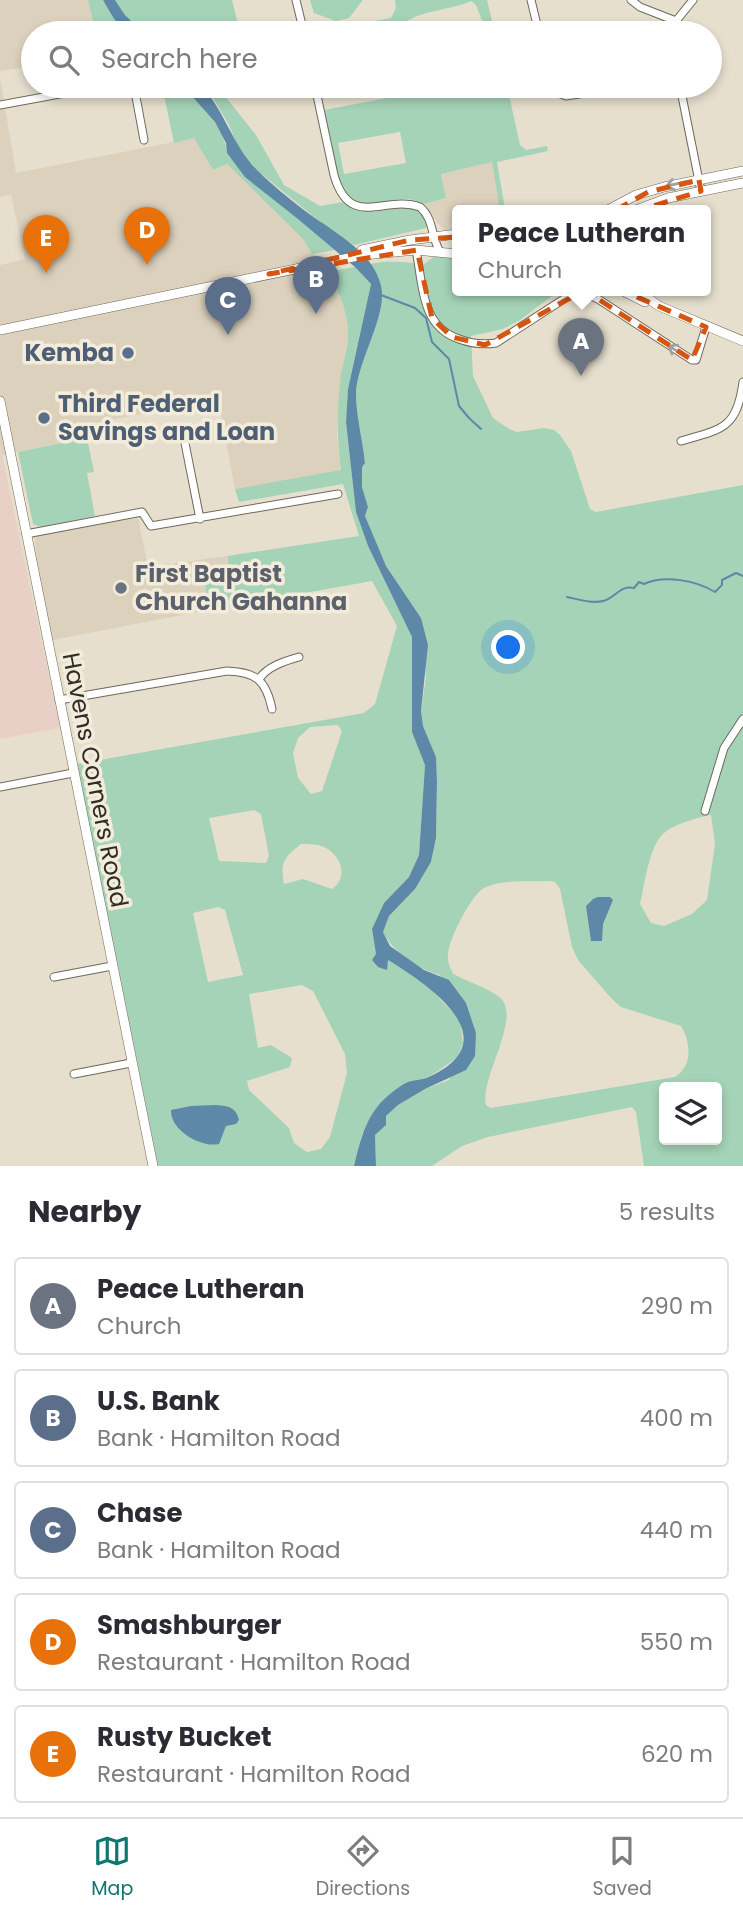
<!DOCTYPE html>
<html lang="en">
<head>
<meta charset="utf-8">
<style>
	:root { --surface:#fff; --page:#f7f7f7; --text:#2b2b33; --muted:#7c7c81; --line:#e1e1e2; --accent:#0f766e }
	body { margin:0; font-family:Poppins,sans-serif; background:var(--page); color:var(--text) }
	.controls { position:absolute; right:21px; bottom:21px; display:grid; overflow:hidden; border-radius:7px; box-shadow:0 4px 10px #0003 }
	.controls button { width:63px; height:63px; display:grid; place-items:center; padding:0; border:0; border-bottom:2px solid var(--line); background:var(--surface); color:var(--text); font:35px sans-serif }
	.you { position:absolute; left:509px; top:648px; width:24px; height:24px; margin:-18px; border:5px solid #fff; border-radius:50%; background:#1a73e8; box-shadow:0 0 0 10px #1a73e833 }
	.badge { display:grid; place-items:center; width:46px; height:46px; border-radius:50%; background:var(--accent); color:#fff; font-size:23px; font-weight:700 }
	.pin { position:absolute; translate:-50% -58px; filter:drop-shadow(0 2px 4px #0008) }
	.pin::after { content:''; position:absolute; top:37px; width:24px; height:21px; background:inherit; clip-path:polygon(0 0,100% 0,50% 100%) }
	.popup { position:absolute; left:452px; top:205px; width:259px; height:91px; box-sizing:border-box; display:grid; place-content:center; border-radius:7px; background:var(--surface); filter:drop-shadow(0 2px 5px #0005); font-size:23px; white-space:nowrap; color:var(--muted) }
	.popup b { font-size:26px; color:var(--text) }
	.popup::after { content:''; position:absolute; left:50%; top:100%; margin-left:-14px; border:14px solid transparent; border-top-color:var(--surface) }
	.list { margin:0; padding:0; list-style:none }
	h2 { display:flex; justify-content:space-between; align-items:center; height:91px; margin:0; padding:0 28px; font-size:30px }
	h2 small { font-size:23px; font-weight:400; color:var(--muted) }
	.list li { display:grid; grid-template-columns:46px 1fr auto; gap:21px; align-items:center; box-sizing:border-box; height:98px; margin:0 14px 14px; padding:0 14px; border:2px solid var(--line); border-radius:7px }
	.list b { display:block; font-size:26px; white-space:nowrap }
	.list p { margin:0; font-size:23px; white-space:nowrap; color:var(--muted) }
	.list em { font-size:23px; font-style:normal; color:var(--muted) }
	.icon { flex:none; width:38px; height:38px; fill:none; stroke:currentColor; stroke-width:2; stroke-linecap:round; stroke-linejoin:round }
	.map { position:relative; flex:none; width:743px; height:1166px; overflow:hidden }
	.search { position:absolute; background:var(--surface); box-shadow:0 4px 10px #0003; left:21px; right:21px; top:21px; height:77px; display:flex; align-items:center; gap:18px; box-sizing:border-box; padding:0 24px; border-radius:38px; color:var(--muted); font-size:26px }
	.sheet { height:651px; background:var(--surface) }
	nav { display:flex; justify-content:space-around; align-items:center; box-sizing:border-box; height:98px; border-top:2px solid var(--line); background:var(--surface); font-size:19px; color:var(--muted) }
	nav a { display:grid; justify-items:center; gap:4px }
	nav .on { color:var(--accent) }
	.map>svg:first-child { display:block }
	.commercial { fill:#dcd1bd }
	.education { fill:#e8d0c6 }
	.green { fill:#a5d3b7; fill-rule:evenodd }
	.water { fill:#5e88a7 }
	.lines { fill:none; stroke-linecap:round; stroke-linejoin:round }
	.stream { stroke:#5e88a7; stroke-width:2 }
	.minor-casing { stroke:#6e685a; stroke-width:9 }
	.major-casing { stroke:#6e685a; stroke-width:10 }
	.minor { stroke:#fff; stroke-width:7 }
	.major { stroke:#fff; stroke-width:9 }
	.oneway { stroke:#a1a09d }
	.marked { fill:none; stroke:#d6550f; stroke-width:5; stroke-dasharray:14 9; stroke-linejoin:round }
	.service-dot { fill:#5c6f8a; stroke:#f3ecdb; stroke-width:2.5 }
	.worship-dot { fill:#6b7280; stroke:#f3ecdb; stroke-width:2.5 }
	.labels { text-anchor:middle; stroke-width:7; stroke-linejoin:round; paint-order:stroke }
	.service-label { font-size:24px; font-weight:bold; fill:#4e5e75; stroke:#f3ecdb; text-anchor:end }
	.worship-label { font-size:24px; font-weight:bold; fill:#5b616d; stroke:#f3ecdb; text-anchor:start }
	.street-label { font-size:24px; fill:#2f2d26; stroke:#f3ecdb }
</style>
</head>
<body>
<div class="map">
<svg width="743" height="1166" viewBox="0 0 743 1166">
	<rect width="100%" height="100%" fill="#e6dfce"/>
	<path class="commercial" d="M0,0H88L96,33H33V66L0,71Z
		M0,78L16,173L194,138L213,170L227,164L304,240L335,284L345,310L348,334L340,382L337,439L341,471L235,489L218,399L85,425L87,438L2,455L0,445V265L25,259L11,195L0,197Z
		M492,162L500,209L505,210H457V231L446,232L437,222L425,204L446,198L441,174Z
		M138,518L148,567L227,556L231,575L205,580L209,610L52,640L37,567L35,538L41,534Z"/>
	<path class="education" d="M0,445L60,728L0,739Z"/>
	<path class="green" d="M88,0H103L119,27L130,33H96Z
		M115,0H232L240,33H144L125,15Z
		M310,0H363L349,18L336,21L314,13Z
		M395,0H487L495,33H487L476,5L471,1C456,9 414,12 406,23C404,26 404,30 402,33H371L370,22L391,18L396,8Z
		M162,86H183C201,106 224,125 227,153L335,250L312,254L304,240L227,164L213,170L194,138L174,143Z
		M202,86H238L220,90L256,135L284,185L320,206L343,202C379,224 391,199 421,211L427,224L426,228L354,245L323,224L259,172L240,152L229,125L213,98Z
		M450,86H507L520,145L526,150L547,146L548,151L497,162L505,209L500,210L492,162L441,174L446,198L425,204C408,195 395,200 377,203C367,204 354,202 347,194C335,181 328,128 324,110ZM400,132L406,163L344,174L338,143Z
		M435,256L457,258V290H560L520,320L503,329L471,336L473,376L493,418L509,429L517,432L544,428L554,430L560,435L571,451L590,509L596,512L743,485V1166H644L636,1112L632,1107L488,1137L462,1146L432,1166H376L375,1135L386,1125V1116L398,1105L425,1089L449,1080L476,1033L440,975C418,969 394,953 383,932L389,916L415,889L431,862L436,838L437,781L436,757L423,726L421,711L426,677L421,618L386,566L371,534L365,516L368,507L362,487V467L365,463C363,443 356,413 356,394C359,347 397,309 370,264C388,260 406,262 424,264ZM711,815L715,844L707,900L692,914L664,926L651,923L640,904C644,887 649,849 661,836C672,824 697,818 711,815ZM549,881L555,882L560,889L572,947L578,960L611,998L621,1007L681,1026C691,1043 693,1065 675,1077L491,1108L486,1105C479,1078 525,1014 498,996C485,987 467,981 453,974C450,967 447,962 448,954C449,939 471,895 484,888C502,879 529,882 549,881ZM664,1087H717V1140H664Z
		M355,267L371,284L348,389L346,422L356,512L368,546L412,637V731L425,765L419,855L409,877L384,903L372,929L376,954L387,970V959L424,982L460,1020L463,1043L458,1057L429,1077L406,1083L362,1134L354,1166H158L77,764L364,713L375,704L397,626L372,581L209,610L204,579L231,575L227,556L359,536L343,484L239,502L235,489L341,470C337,441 337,412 340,383C341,366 348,350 348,334C348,312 339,289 326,272ZM338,725L342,731L322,791L311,794L298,778L293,753L298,738L310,727ZM254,810L261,814L269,856L266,863L219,861L209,818ZM301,844C308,844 318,844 324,847C341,855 349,877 332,889L303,879L284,884C280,861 284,858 301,844ZM218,907L225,910L243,975L208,982L193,913ZM302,985L313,991L345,1054L347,1073L330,1137L321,1149L307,1152L294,1143L289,1128L249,1090L247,1081L290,1067L292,1058L271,1045L258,1048L249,994Z
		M87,438L94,472L87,473L95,516L41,527L33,524L18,452Z"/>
	<path class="water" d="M103,0H115L125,15L144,33C118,33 115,20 103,0Z
		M183,86H202C225,112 233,146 257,170C274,187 304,211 324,224C346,240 374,256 381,286C388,315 357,361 356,394C356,415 363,442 365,463L362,467V487L368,507L365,516L386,566L421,618L428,645L421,711L423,726L436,757L437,781L436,838L431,862L415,889L389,916L383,932L390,946L424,970L449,980L466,1003L476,1033L475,1056L466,1070L425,1089L398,1105L386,1116V1125L375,1135L376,1166H354C359,1145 364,1123 378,1106C384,1098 399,1086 408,1082C414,1080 422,1080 429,1077C510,1040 429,985 388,960L387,970L378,967L372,960L376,954L372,929L384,903L409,877L419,855L425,765L412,732V637L368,546L356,512L346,422L348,389L371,284L355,267L298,219L245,177L227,153L226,143L215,122Z
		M598,897H610L613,900L603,924L602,941H591L586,906L593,899Z
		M216,1105C228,1106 236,1107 239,1120L236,1124L226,1126L219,1144C201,1148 170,1130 171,1110L191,1106Z"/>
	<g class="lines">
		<path class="stream" d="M381,295L415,308L426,318L432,342L449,359L459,406L469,418L481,429
			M567,597C578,599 591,604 603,601C616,598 619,585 634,588L639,582L644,584C664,574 697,581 715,592L722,585V580L736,573L743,576"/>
		<g class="minor-casing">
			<path id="minor" d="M296,0L304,33
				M531,0L539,33
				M631,0L640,7L676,21
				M675,33L676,21L693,0
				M134,86L144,140
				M315,86L334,175C350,231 385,194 420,207C434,219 431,237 440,252
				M553,86L556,92L566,96L630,86
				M680,86L701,191
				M0,105L103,86
				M416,250C423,283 420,326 459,339C472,344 483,345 496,343L570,295C581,293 588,294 598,299L692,360H696L706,327
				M681,441C723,429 737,428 743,382
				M185,443L200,519
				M26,534L142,512L151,526L338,494
				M259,679C268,666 285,661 299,657
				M59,700L227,671C256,672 266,680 272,709
				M0,787L73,773
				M705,811L724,748L743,719
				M54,977L112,966
				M74,1074L131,1063"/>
		</g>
		<g class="major-casing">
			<path id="major" d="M608,210L636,195L664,187L743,171
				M636,210L668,198L743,183
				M362,250L410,240L457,234
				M621,290L645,302
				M636,290L659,306L743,341
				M0,330L363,255L416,250L457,254
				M0,401L153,1166"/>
		</g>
		<use href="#minor" class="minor"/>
		<use href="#major" class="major"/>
	</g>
	<defs><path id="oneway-shaft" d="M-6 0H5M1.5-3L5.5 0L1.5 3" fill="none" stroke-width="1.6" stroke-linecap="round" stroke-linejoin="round" transform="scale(1.75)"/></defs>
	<g class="oneway">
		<use href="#oneway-shaft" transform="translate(676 184) rotate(167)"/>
		<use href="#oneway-shaft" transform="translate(677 351) rotate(-148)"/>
	</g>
	<path class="marked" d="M699,180L701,191L624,215L597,229L576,251L612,286L706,327L692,360L598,299L579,293L485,345L452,337L432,318L417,250L269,274L410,240L535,232L575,211L609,214L648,192Z"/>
	<g class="service-dot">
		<circle cx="128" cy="353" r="7"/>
		<circle cx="44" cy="418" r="7"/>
	</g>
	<circle class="worship-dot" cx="121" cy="588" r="7"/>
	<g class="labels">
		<g class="service-label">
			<text x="114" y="361">Kemba</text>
			<text x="58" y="412" text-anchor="start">Third Federal<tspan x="58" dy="28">Savings and Loan</tspan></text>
		</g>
		<g class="worship-label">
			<text x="135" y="582">First Baptist<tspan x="135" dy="28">Church Gahanna</tspan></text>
		</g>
		<g class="street-label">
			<text transform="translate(95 780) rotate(79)" y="8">Havens Corners Road</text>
		</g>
	</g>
</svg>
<div class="controls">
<button><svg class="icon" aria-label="layers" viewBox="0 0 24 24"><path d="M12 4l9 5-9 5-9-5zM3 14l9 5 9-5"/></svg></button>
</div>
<div class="you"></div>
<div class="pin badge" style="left:581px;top:376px;background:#6b7280">A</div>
<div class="popup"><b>Peace Lutheran</b>Church</div>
<div class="pin badge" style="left:316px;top:314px;background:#5c6f8a">B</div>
<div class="pin badge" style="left:228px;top:335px;background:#5c6f8a">C</div>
<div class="pin badge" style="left:147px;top:265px;background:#e8710a">D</div>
<div class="pin badge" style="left:46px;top:273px;background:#e8710a">E</div>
<div class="search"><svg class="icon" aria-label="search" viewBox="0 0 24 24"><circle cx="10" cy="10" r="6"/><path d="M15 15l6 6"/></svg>Search here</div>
</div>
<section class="sheet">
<h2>Nearby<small>5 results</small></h2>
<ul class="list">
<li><span class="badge" style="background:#6b7280">A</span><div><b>Peace Lutheran</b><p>Church</p></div><em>290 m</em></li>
<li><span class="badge" style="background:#5c6f8a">B</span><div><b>U.S. Bank</b><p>Bank · Hamilton Road</p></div><em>400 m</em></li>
<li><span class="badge" style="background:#5c6f8a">C</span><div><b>Chase</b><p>Bank · Hamilton Road</p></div><em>440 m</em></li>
<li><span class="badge" style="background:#e8710a">D</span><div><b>Smashburger</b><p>Restaurant · Hamilton Road</p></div><em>550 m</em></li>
<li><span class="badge" style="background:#e8710a">E</span><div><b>Rusty Bucket</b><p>Restaurant · Hamilton Road</p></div><em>620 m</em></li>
</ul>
</section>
<nav>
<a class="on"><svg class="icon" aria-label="map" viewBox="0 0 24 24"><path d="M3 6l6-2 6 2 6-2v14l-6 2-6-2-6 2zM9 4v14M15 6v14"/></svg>Map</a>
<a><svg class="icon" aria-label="directions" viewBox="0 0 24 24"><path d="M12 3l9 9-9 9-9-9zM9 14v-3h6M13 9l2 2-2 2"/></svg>Directions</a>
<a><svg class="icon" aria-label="saved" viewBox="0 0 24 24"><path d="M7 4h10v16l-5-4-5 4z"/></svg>Saved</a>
</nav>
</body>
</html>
